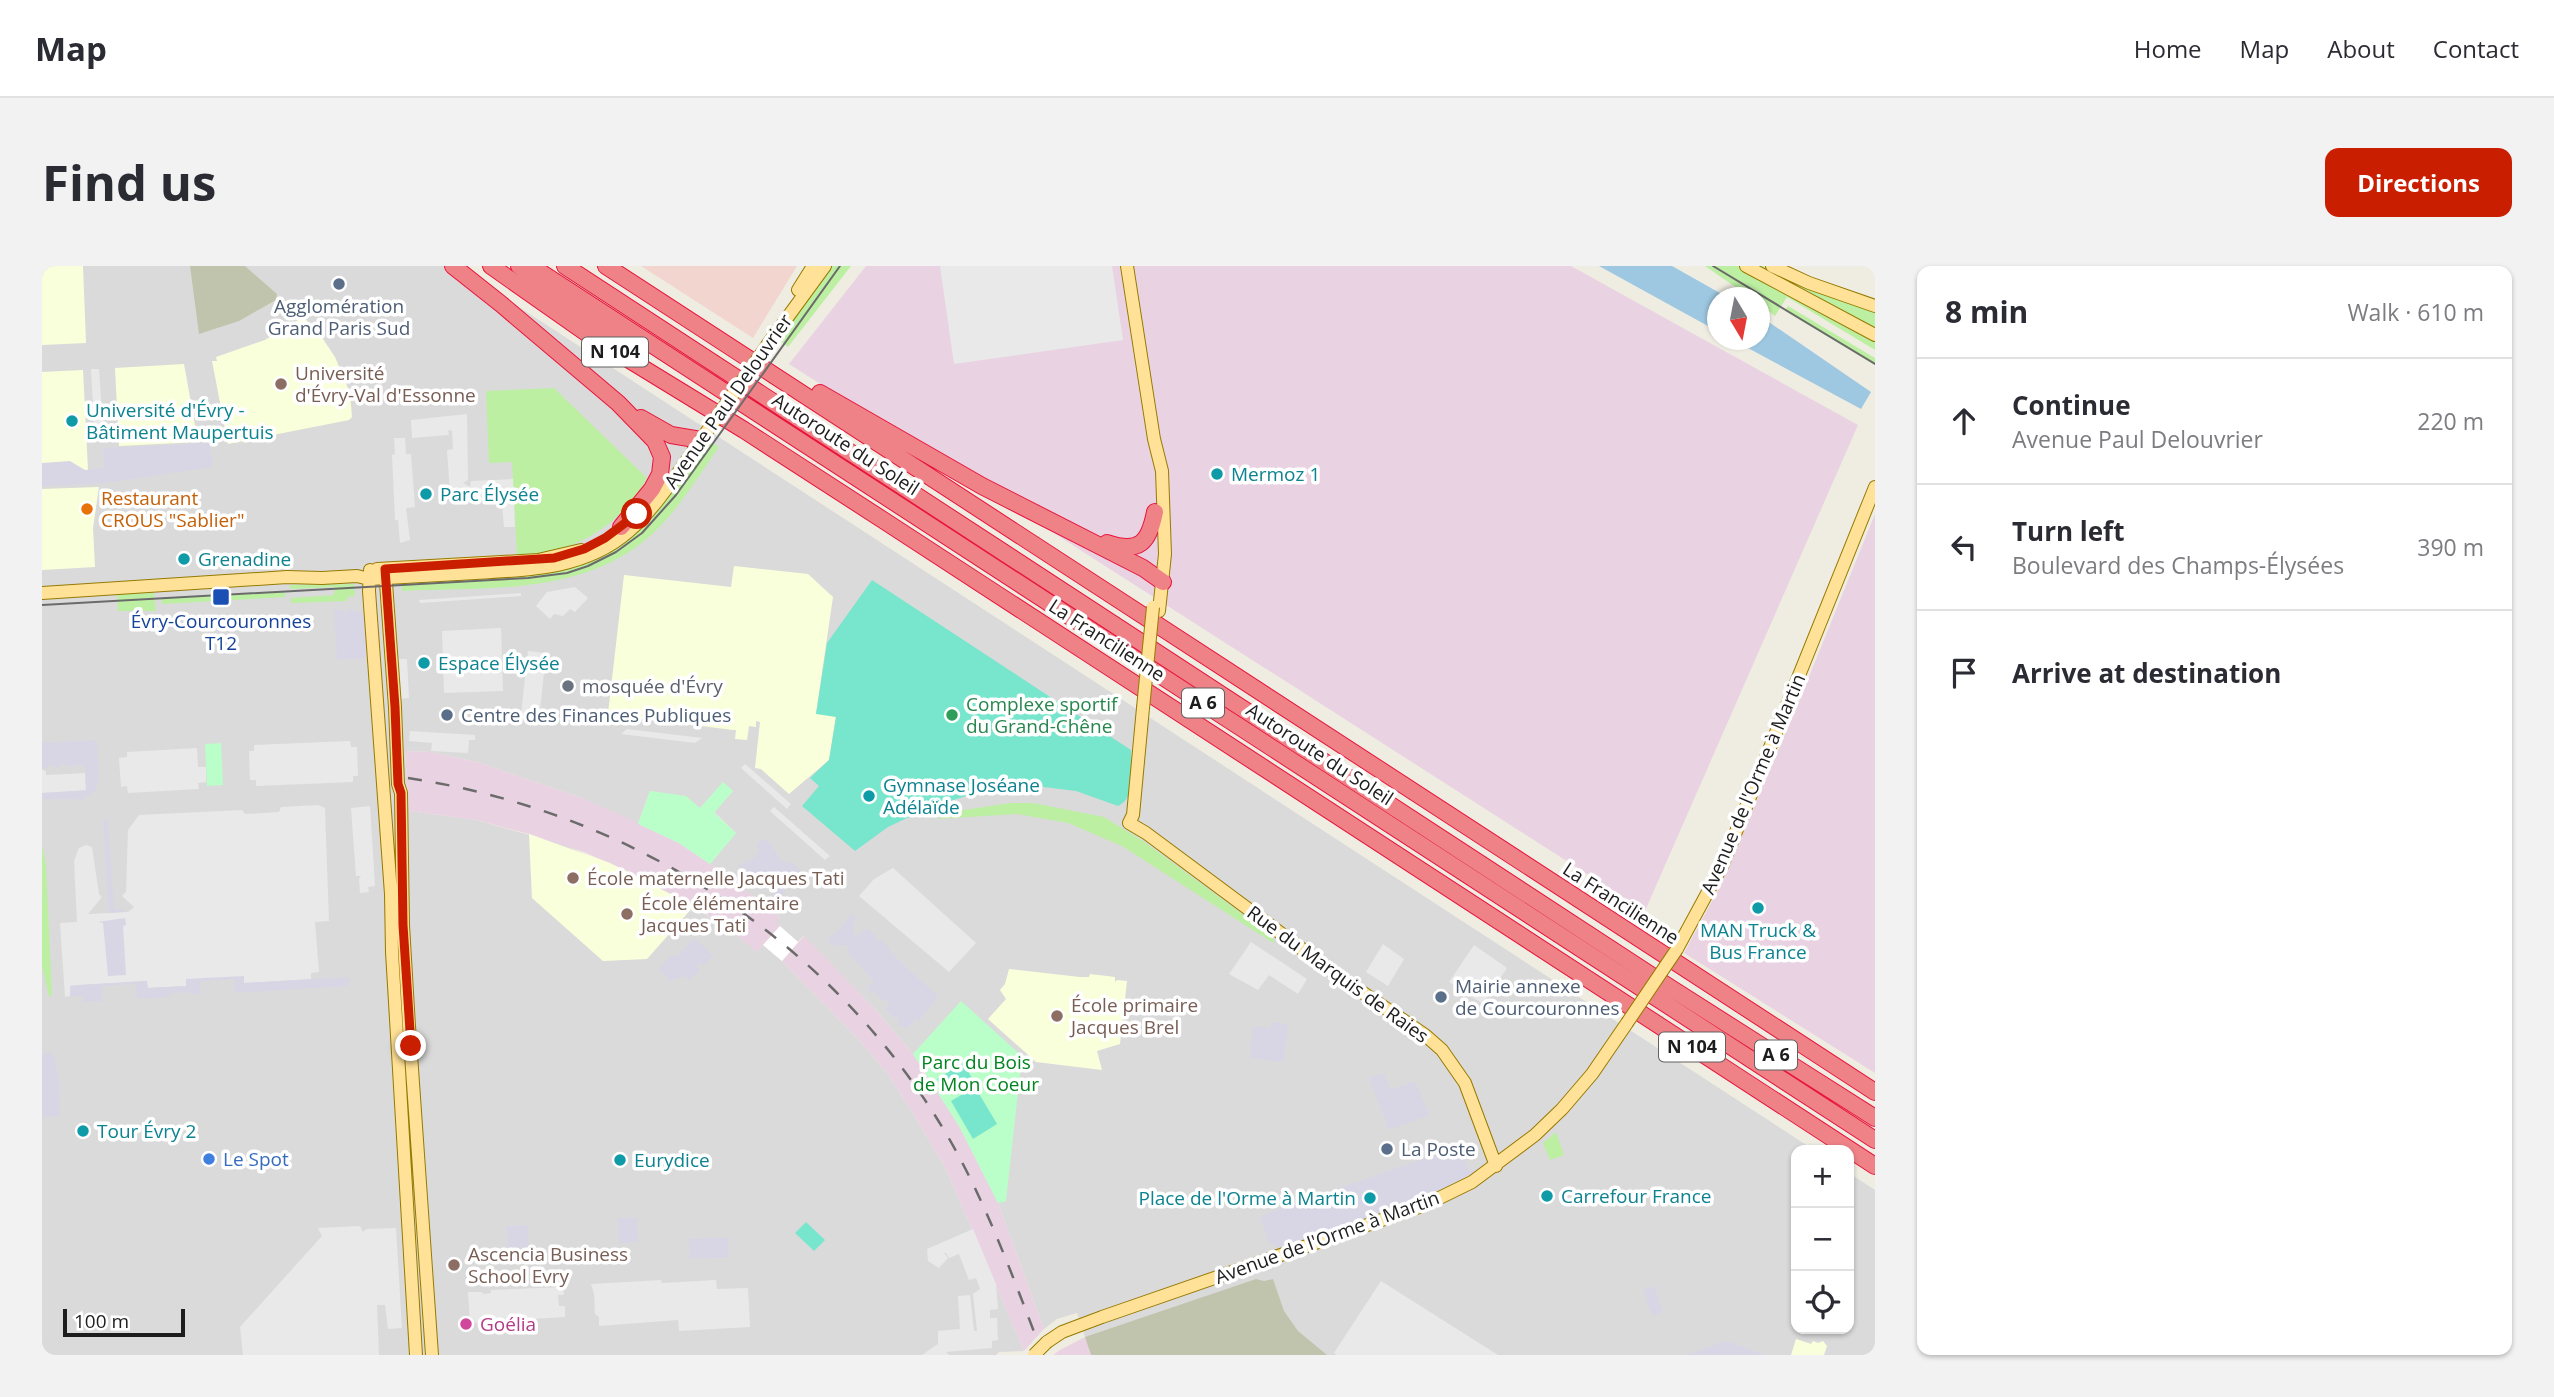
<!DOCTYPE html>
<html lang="en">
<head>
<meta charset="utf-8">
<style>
	:root { --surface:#fff; --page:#f2f2f3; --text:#2b2b33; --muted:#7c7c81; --line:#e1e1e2; --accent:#ca1e00 }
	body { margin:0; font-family:"Open Sans",sans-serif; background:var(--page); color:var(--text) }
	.controls { position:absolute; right:21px; bottom:21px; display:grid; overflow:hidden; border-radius:14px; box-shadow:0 2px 5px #0004 }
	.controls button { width:63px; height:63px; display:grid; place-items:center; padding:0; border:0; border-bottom:2px solid var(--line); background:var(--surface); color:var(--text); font:35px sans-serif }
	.compass { position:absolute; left:1665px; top:21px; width:63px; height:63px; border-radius:50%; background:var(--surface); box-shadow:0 2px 5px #0004; rotate:170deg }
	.scale { position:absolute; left:21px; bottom:18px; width:122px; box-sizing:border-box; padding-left:7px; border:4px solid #1d1d1d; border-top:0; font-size:19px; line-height:24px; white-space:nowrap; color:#1d1d1d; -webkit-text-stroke:5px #fff; paint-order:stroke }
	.stop { position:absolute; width:21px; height:21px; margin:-16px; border:5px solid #ca1e00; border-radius:50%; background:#fff }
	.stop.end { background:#ca1e00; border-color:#fff; box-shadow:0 2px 7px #0008 }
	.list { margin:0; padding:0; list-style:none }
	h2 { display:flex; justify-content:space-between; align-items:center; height:91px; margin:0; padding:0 28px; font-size:30px }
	h2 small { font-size:23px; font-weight:400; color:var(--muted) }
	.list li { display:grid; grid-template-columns:46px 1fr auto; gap:21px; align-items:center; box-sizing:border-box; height:126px; padding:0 28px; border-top:2px solid var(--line) }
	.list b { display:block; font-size:26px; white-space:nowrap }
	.list p { margin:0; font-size:23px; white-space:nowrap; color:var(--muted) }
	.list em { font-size:23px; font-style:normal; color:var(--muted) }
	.icon { flex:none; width:38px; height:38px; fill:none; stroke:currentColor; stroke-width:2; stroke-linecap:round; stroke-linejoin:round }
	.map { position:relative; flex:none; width:1833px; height:1089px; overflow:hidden; border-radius:14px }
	header { display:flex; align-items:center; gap:42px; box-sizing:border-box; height:98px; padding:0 35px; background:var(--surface); border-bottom:2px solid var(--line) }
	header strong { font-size:33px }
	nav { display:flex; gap:38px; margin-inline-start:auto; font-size:24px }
	.intro { display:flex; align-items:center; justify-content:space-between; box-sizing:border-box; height:168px; padding:0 42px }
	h1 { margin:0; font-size:49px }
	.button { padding:18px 32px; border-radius:14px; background:var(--accent); color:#fff; font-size:24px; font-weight:700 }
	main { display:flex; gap:42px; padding:0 42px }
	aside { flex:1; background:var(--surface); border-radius:14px; box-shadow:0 2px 5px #0004 }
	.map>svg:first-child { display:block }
	.residential { fill:#dbdada }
	.commercial { fill:#f2d5cf }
	.industrial { fill:#e9d3e2 }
	.education { fill:#faffdb }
	.construction { fill:#c1c4ac }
	.grass { fill:#bcefa2 }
	.park { fill:#bafec9 }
	.pitch { fill:#78e6cc }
	.parking { fill:#e9e9e9 }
	.plaza { fill:#d8d6e5 }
	.water { fill:#9ec8e1 }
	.pier { fill:#fff }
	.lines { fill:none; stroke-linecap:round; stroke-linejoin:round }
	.major-casing { stroke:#967a00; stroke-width:14 }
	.highway-casing { stroke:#e8143d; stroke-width:18 }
	.major { stroke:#ffe197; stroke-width:12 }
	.highway { stroke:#ee8286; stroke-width:16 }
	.tram { stroke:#6b6b6b; stroke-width:2 }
	.rail { stroke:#6b6b6b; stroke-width:2.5; stroke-dasharray:14 14; stroke-linecap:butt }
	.major-bridge-casing { stroke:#967a00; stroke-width:14; stroke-linecap:butt }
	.major-bridge { stroke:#ffe197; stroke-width:12 }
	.route { stroke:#ca1e00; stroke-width:9 }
	.service-dot { fill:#5c6f8a; stroke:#fff; stroke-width:2.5 }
	.education-dot { fill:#8d6e63; stroke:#fff; stroke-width:2.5 }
	.culture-dot { fill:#0f9aa8; stroke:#fff; stroke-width:2.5 }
	.food-dot { fill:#e8710a; stroke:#fff; stroke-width:2.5 }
	.transit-dot { fill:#1a4fb4; stroke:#fff; stroke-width:2.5 }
	.worship-dot { fill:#6b7280; stroke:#fff; stroke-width:2.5 }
	.leisure-dot { fill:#2e9e5b; stroke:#fff; stroke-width:2.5 }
	.shop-dot { fill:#3f7fe0; stroke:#fff; stroke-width:2.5 }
	.hotel-dot { fill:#d1479c; stroke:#fff; stroke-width:2.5 }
	.labels { text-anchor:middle; stroke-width:7; stroke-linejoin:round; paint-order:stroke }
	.shield { fill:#fff; stroke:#616161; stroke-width:2 }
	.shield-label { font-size:18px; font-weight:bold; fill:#1d1d1d }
	.service-label { font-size:19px; fill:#4e5e75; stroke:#fff; text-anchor:start }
	.education-label { font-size:19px; fill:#785e54; stroke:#fff; text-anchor:start }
	.street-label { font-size:19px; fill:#1d1d1d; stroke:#fff }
	.culture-label { font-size:19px; fill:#0d838f; stroke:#fff; text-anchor:start }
	.food-label { font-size:19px; fill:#c56008; stroke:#fff; text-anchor:start }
	.transit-label { font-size:19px; fill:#164399; stroke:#fff }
	.worship-label { font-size:19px; fill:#5b616d; stroke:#fff; text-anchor:start }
	.leisure-label { font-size:19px; fill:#27864d; stroke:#fff; text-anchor:start }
	.park-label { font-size:19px; fill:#028420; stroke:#fff }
	.shop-label { font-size:19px; fill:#366cbe; stroke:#fff; text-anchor:start }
	.hotel-label { font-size:19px; fill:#b23c85; stroke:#fff; text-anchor:start }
</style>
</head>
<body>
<header>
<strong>Map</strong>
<nav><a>Home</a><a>Map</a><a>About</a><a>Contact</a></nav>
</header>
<div class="intro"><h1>Find us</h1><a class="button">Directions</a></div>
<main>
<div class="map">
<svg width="1833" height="1089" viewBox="0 0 1833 1089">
	<rect width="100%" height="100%" fill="#efede2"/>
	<path class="residential" d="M0,0H414L1772,884H1754V1063H1807V907L1833,924V1089H1049L1035,1047L1015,1053L1002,1063L956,937L917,860L871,788L833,743L761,670L756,676L733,657L738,651L668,598L694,567L672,546L691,525L681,517L658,542L608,525L596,558L540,532L435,496L388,486L363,485L367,545L434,554L520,578L622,623L687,663L715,685L721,679L740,695L819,776L848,811L872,849L904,903L982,1085L957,1086L954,1089H0Z"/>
	<path class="commercial" d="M599,0H755L711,72Z"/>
	<path class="industrial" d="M824,0H1529L1816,159L1603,645L747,98Z
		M1833,248V807L1642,687L1677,622L1751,450Z
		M363,485L388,486L435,496L540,532L585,552L637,577L674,602L738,651L734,657L738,660L715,686L687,663L648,638L592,608L542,586L487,568L434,554L367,545Z
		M762,670L833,743L871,788L917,860L956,937L1002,1063L982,1085L904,903L872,849L848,811L819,776L740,695Z
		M1043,1071L1049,1089H1011L1018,1084Z"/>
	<path class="education" d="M0,0H41L44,77L0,79Z
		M261,51L275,64L293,91L308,127L310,151L307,154L186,178L170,95H175L174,91L223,74Z
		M142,98L156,176L77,180L73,102Z
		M41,104L46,204L0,206V106Z
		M57,221L51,262L53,301L0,304V223Z
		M692,300L766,308L791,331L774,447L794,450L787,494L747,528L719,503L713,502L718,456L714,455V461L707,460L705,474L693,473L694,464H691L573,449L572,457L565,456L582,309L689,321Z
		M487,568L568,597L652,640L605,693L561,695L490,632Z
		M967,703L1038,711H1047L1048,708L1073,711V716L1075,714L1085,715L1078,778L1055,785L1060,804L994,796L946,753L964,733L958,724L963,718Z
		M1754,1073L1769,1078L1771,1075L1776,1077L1781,1075L1785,1080L1782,1089H1749Z"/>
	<path class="construction" d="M148,0H203L235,28L234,34L197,55L157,68Z
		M1214,1013L1222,1015L1231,1013L1242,1045L1256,1065L1285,1089H1049L1043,1071Z"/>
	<path class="grass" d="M788,0H809L746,81L736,73Z
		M1663,0H1696L1800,56L1833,76V84L1745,31L1733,50L1718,38L1717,32C1706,31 1675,8 1663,0Z
		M1712,0H1721L1754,16L1833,45V62Z
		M1746,40L1833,92V99L1743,45Z
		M512,122L605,212C581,259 528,290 475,289L470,196L447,197L444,125Z
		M664,173L677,181C656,210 636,245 609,269C542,330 444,321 360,325L359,315L550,293Z
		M312,318L313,330L305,331V335L249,337V332L292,329L293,321L248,323V319Z
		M243,325V331L120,338L119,332Z
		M112,327L114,345H76L75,328Z
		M968,537H991L1062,551L1101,575L1230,670L1232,676L1231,677L1080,580L1026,557L975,548L894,553L922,544Z
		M0,579L4,599L10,730H7L0,700Z
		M1514,866L1522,889L1508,894L1501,877Z"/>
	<path class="park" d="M179,477L181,519L165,520L163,478Z
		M681,516L691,525L672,547L694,567L668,598L637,577L596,558L608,525L644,530L658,542Z
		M919,735L980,790L964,935L956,937L917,860L871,788Z"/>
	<path class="pitch" d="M830,314L1089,484C1089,503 1095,531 1076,540L1034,525L977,518L964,523L924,530L884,543L846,561L813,585L760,540L777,520L768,512L787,494L794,451L774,448L785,377Z
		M921,797L930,812L904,828L895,813Z
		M933,821L955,858L931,873L909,835Z
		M764,956L783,974L772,985L753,967Z"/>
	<path class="parking" d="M898,0H1070L1081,74L912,98Z
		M49,103H57L61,161H52Z
		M425,148L426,214L421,217L428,221L429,215L471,213L473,261H462L460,240H454V232L459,231L458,228L451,226V232L416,234L415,227H408L405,184L411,183L410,165L406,164L407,169L370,172L369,154Z
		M352,172H363L364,188H369L373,241L364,242L368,274L358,277L356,254H353L350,189L353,188Z
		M533,321L546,332L533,346L528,343L521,350L512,348L508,353L494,340L505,326Z
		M479,327V330L378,337L377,334Z
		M459,362L461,425L402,427L400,365Z
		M486,385L504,387L498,445L486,444L485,449L479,448Z
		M357,393H365L367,432L359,433Z
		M585,463L660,472L653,477L579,468Z
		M368,465L433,469V474H427L426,487L389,485L390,477L367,475Z
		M308,475L309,481H315L316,510H311V516L214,520V514H208L207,485H212V479Z
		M155,482L156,501H164V516L156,517L157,523L86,527L85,520L79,521L77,492L85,491V486Z
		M703,498L749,538L745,543L699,502Z
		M0,504L4,505V509L43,507L44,525L0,527Z
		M276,539L283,542L287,655L273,656L277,706L269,707V713L202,717L201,711L144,714V720L105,722L104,715L37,719L28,720V730L23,731L18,657L35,656L32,595L37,582L44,579L50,581L57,628L60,631L46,648L86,646L92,641L80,630L84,626L86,564L97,549L200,544L203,548L222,547L237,546L239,541Z
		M328,540L333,620L326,621L327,626L318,627L317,613L319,610H314L309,542Z
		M732,541L788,590L783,594L728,545Z
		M851,602L934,677L907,706L817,630L832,613Z
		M1209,676L1265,713L1256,728L1227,709L1216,724L1187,708Z
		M1341,678L1362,693L1346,720L1324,706Z
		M1432,679L1465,702L1441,738L1407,716Z
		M318,960L321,966L324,963L354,962L360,1062L346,1063L343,1039H335L337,1089H201L198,1061L280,970L276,962Z
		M931,963L954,1018L956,1043L948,1044V1052H955L956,1074L950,1075V1082L904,1086L907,1089H880L896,1078V1065L918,1063L916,1030L928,1029L932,1065H935L931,1028L938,1023L934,1012L927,1014L917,988L907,992L904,987H902L906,992L897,1002L886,995L885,983Z
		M619,1014L620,1017L674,1014L675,1023L706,1022L708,1061L637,1065L636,1054L557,1060V1051L553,1048L552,1028L549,1018Z
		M1339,1015L1456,1089H1295L1292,1087Z
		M521,1021L522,1029H516L517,1040H523V1051L428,1057L426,1026H440L441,1028L449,1027V1024Z"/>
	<path class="plaza" d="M167,177L171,201L63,217L0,220V197L28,195L43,204L62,202L61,182Z
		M307,342L322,348L324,392L295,394L292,344L301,343V347L307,346Z
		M55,474L57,512L54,524L37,536L36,533H0V527L44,524L43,500L33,498L31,501L19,498L18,502L6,499L5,503L0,502V477Z
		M66,554L72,643H81L82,646L64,647L67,644L61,555Z
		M721,572L732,580L730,582L735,586L734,589L744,598L748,595L763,608L755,617L750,613L741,624L743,626L740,630L742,632L740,639L725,622L722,624L719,621L721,619L716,614L714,616L711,614L713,611L694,598L701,599L706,594L709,595L718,584L714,580Z
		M811,648L814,654L811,656L812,670L826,663L834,670V673L837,676L839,674L848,683V686L855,689L853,691L896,730L877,755L874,753L864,764L860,759L858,761L855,758L858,755L854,751L852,752L843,743L848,738L844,733L841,735L832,725L829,727L825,723L832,715L807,688L805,679H797L796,677L792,680L787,677L786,673L801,660L800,658L807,652V649Z
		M83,652L84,659L81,660L84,709L66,710L61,657L56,656Z
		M652,672L671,689L663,699L656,697L655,701L658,704L649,714L641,710L629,715L616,703L628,691L635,690Z
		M202,710V717L307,711V714L306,720L193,727L192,713L158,715V729L144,726L128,727L127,731L95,733L94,718L60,720V735L41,736V730H28V720L37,719L105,715L106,722L144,720V713Z
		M1229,756L1246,758L1241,796L1208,792L1211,760L1228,762Z
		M0,787H11L17,811L18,850L0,851Z
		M1342,808L1348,824L1371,816L1374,817L1387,849L1347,864L1328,815L1327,811Z
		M1418,880L1427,905L1434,903L1435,906L1427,912L1382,935L1239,982L1227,977L1218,950Z
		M576,952H595L596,976L577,977Z
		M486,959L487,981L466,982L465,960Z
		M686,971L687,991L648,993L647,973Z
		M1612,1020L1621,1046L1610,1050L1601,1024Z
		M1684,1075L1724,1089H1644Z"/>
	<path class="water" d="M1557,0H1630L1685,31L1675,32V65Z
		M1718,50L1829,126L1819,143L1691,74H1717Z"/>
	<path class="pier" d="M738,660L756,676L740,695L721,679Z"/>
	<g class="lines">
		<g class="major-casing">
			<path id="major" d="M1085,0L1112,173L1120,205L1123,288L1117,345
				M1704,0L1833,69
				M1730,0L1767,17L1833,40
				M756,24L771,0
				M726,78L783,0
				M335,303L496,294L539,284
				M343,303L353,441L356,518L359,527L361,659L367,760L390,1089
				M328,304L327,325L349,628L350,686L374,1089
				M0,327L245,311L280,312L315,310L327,313C362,311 398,309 434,307C487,304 543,303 586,266C615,241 636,206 659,174
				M1101,442L1091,549L1087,557L1104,567L1292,707L1383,769L1400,784L1423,817L1454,900
				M1635,683L1681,598L1833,221
				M1005,1076L1020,1066L1060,1051L1383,939L1430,916L1493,869L1520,843L1550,808L1585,757"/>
		</g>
		<g class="highway-casing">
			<path id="highway" d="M411,0L459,38L576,137L613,175L620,191L618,208L610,223L579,261
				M449,0L550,71L702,164L841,254L1833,900
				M477,0L552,58L590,84
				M489,0L1833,874
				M523,0L1627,721L1833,852
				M564,0L1833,826
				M778,127L940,220L1101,302L1121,316
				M599,152L629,169L659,174
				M1065,277C1098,288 1107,276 1113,246"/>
		</g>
		<use href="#major" class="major"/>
		<use href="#highway" class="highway"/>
		<path class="tram" d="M1671,0L1833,98
			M0,339L486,312L525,307L546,300L574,286L600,267L634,229L798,0"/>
		<path class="rail" d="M366,512C591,546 795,677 909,876C947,943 973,1017 1001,1089"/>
		<g class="major-bridge-casing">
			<path id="major-bridge" d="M659,174L726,78
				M1101,442L1111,341
				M1585,757L1635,683
				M992,1089L1005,1076"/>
		</g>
		<use href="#major-bridge" class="major-bridge"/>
	</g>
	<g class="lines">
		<path class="route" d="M369,780L361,659L359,527L356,518L353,441L343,303L512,292L542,283L563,272L595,248"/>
	</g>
	<g class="service-dot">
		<circle cx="297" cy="18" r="7"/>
		<circle cx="405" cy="449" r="7"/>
		<circle cx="1399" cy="731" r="7"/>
		<circle cx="1345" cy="883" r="7"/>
	</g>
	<g class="education-dot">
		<circle cx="239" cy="118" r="7"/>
		<circle cx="531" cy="612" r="7"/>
		<circle cx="585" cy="648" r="7"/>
		<circle cx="1015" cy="750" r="7"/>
		<circle cx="412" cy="999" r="7"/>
	</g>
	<g class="culture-dot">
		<circle cx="30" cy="155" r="7"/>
		<circle cx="1175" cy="208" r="7"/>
		<circle cx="384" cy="228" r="7"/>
		<circle cx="142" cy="293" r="7"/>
		<circle cx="382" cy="397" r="7"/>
		<circle cx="827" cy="530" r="7"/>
		<circle cx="1716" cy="642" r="7"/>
		<circle cx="41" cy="865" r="7"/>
		<circle cx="578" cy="894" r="7"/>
		<circle cx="1505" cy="930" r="7"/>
		<circle cx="1328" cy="932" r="7"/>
	</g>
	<circle class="food-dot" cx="45" cy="243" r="7"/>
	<rect class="transit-dot" x="170" y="322" width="18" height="18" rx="3.5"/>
	<circle class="worship-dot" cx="526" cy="420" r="7"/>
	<circle class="leisure-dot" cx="910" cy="449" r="7"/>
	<circle class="shop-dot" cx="167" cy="893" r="7"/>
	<circle class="hotel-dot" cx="424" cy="1058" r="7"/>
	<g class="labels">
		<g class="shield">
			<rect x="540" y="71.5" width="66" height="29" rx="5"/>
			<rect x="1140" y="422.5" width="42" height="29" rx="5"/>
			<rect x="1617" y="766.5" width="66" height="29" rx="5"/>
			<rect x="1713" y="774.5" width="42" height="29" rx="5"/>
		</g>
		<g class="shield-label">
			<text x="573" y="92">N 104</text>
			<text x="1161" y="443">A 6</text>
			<text x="1650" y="787">N 104</text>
			<text x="1734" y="795">A 6</text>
		</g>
		<g class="service-label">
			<text x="297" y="47" text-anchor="middle">Agglomération<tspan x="297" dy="22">Grand Paris Sud</tspan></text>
			<text x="419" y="456">Centre des Finances Publiques</text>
			<text x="1413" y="727">Mairie annexe<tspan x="1413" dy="22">de Courcouronnes</tspan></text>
			<text x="1359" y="890">La Poste</text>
		</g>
		<g class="education-label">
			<text x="253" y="114">Université<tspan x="253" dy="22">d'Évry-Val d'Essonne</tspan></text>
			<text x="545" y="619">École maternelle Jacques Tati</text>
			<text x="599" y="644">École élémentaire<tspan x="599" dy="22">Jacques Tati</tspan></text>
			<text x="1029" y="746">École primaire<tspan x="1029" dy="22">Jacques Brel</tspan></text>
			<text x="426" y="995">Ascencia Business<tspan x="426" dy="22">School Evry</tspan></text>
		</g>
		<g class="street-label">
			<text transform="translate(686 135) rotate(-55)" y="7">Avenue Paul Delouvrier</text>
			<text transform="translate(804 178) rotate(33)" y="7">Autoroute du Soleil</text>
			<text transform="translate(1065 374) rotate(33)" y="7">La Francilienne</text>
			<text transform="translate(1278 488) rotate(33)" y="7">Autoroute du Soleil</text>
			<text transform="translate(1711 518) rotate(-67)" y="7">Avenue de l'Orme à Martin</text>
			<text transform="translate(1579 637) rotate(33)" y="7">La Francilienne</text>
			<text transform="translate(1296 708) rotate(36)" y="7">Rue du Marquis de Raies</text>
			<text transform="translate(1285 971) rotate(-20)" y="7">Avenue de l'Orme à Martin</text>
		</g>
		<g class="culture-label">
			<text x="44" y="151">Université d'Évry -<tspan x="44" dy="22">Bâtiment Maupertuis</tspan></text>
			<text x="1189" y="215">Mermoz 1</text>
			<text x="398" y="235">Parc Élysée</text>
			<text x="156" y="300">Grenadine</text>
			<text x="396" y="404">Espace Élysée</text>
			<text x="841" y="526">Gymnase Joséane<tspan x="841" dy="22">Adélaïde</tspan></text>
			<text x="1716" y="671" text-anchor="middle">MAN Truck &amp;<tspan x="1716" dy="22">Bus France</tspan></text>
			<text x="55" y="872">Tour Évry 2</text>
			<text x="592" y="901">Eurydice</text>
			<text x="1519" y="937">Carrefour France</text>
			<text x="1314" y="939" text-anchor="end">Place de l'Orme à Martin</text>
		</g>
		<g class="food-label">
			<text x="59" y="239">Restaurant<tspan x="59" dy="22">CROUS "Sablier"</tspan></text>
		</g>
		<g class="transit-label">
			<text x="179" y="362">Évry-Courcouronnes<tspan x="179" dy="22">T12</tspan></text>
		</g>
		<g class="worship-label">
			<text x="540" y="427">mosquée d'Évry</text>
		</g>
		<g class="leisure-label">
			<text x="924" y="445">Complexe sportif<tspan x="924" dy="22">du Grand-Chêne</tspan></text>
		</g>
		<g class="park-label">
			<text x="934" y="803">Parc du Bois<tspan x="934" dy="22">de Mon Coeur</tspan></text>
		</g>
		<g class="shop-label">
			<text x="181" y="900">Le Spot</text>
		</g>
		<g class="hotel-label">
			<text x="438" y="1065">Goélia</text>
		</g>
	</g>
</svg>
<div class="controls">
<button>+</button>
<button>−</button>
<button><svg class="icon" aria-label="locate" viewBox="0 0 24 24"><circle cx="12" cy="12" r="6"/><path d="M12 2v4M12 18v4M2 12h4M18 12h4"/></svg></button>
</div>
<svg class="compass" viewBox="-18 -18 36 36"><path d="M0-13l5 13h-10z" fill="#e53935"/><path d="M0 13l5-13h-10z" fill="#7c7c81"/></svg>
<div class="scale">100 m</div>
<div class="stop" style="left:595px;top:248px"></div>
<div class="stop end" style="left:369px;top:780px"></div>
</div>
<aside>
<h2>8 min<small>Walk · 610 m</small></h2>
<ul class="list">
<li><svg class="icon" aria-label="ahead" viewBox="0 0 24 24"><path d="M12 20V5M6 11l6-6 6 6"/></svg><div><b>Continue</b><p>Avenue Paul Delouvrier</p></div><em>220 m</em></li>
<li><svg class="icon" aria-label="left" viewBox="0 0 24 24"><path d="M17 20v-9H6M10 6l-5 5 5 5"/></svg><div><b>Turn left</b><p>Boulevard des Champs-Élysées</p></div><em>390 m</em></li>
<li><svg class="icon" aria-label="arrive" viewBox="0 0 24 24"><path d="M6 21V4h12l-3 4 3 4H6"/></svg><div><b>Arrive at destination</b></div></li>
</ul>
</aside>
</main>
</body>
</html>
